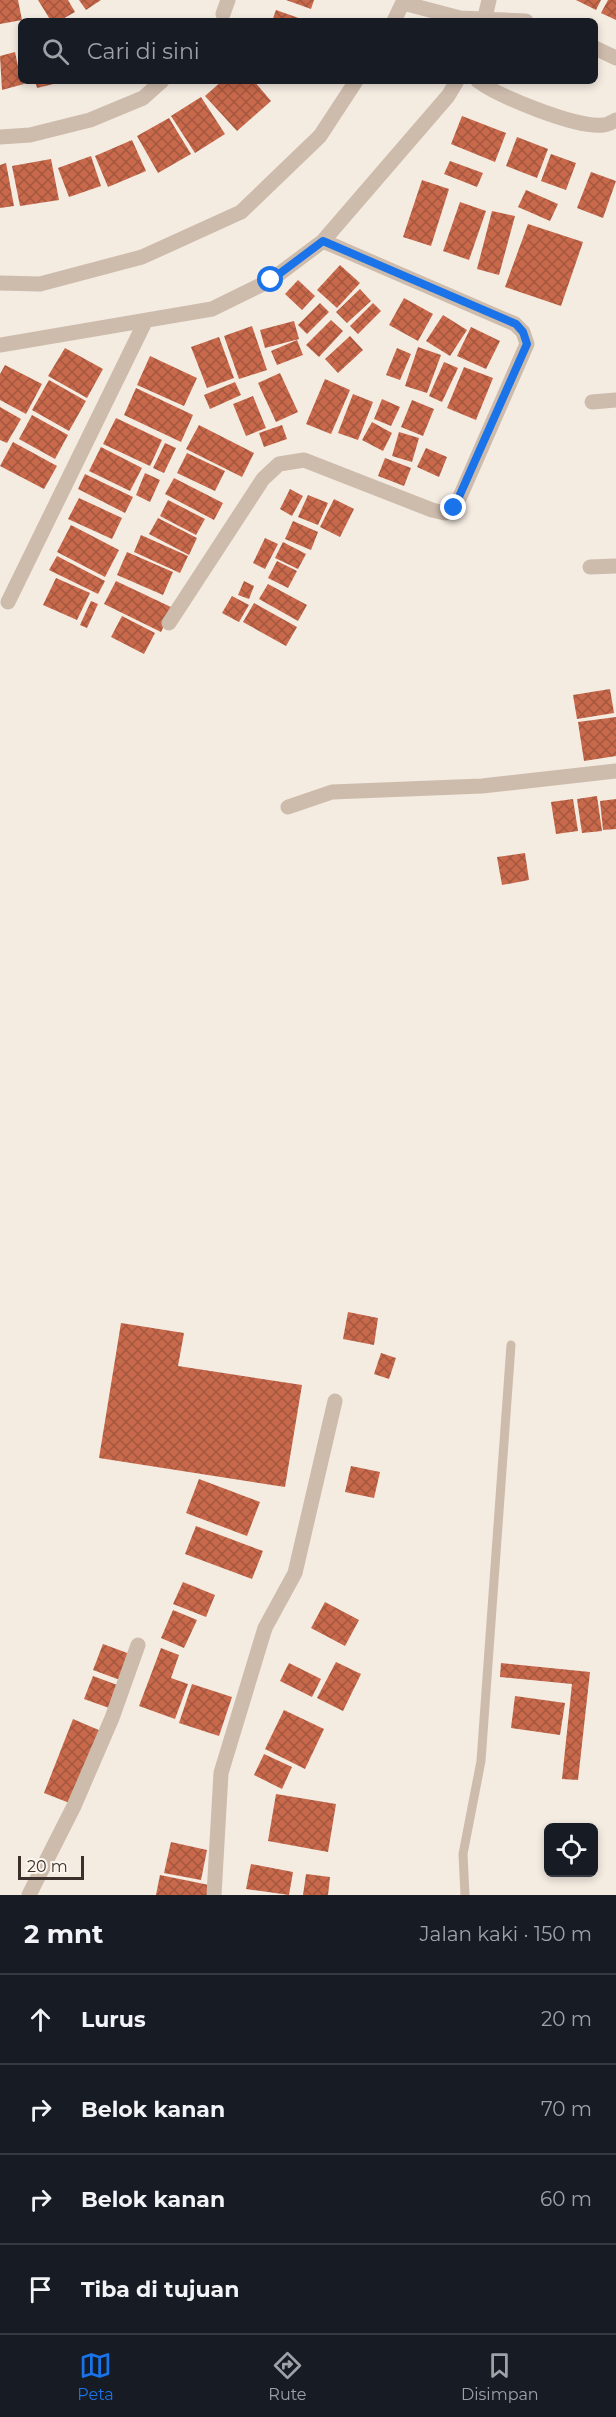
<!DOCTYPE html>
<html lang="id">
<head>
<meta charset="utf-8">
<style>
	:root { --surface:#171b24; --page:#242831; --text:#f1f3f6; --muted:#9ea1a6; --line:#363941; --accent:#1a73e8 }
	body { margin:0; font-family:Montserrat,sans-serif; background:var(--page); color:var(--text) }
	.controls { position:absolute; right:18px; bottom:18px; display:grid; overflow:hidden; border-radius:9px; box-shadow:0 3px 9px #0003 }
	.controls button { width:54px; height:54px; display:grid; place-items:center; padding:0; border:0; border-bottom:2px solid var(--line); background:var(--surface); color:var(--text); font:30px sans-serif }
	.scale { position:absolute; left:18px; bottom:15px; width:66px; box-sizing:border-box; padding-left:6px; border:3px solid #3b302b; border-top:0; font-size:16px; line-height:21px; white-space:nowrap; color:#3b302b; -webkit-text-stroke:4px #fbf5ee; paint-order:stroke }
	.stop { position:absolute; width:18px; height:18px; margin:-14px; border:4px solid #1a73e8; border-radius:50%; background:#fff }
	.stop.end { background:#1a73e8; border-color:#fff; box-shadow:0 2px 6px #0008 }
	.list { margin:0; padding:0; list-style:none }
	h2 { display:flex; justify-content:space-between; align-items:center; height:78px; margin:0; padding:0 24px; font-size:26px }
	h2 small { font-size:20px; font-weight:400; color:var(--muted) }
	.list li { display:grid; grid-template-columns:39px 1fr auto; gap:18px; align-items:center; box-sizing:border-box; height:90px; padding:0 24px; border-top:2px solid var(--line) }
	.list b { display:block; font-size:22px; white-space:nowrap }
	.list em { font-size:20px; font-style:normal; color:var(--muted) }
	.icon { flex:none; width:33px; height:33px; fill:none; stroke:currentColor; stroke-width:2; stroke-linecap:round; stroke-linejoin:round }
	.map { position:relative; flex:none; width:616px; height:1895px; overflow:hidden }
	.search { position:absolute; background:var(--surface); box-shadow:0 3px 9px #0003; left:18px; right:18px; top:18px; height:66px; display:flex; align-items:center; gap:15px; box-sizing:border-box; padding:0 21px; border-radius:9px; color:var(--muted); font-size:22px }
	.sheet { height:438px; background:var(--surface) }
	nav { display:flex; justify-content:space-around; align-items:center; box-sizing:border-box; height:84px; border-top:2px solid var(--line); background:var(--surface); font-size:16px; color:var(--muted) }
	nav a { display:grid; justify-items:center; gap:3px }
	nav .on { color:var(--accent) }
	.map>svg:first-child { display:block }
	.building { fill:url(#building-cross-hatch) }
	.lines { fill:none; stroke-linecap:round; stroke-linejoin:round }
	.lane { stroke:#cdbbac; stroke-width:9 }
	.street { stroke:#cdbbac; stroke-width:15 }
	.route { stroke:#1a73e8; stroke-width:8 }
</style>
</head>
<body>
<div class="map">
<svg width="616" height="1895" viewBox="0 0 616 1895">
	<defs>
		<pattern id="building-cross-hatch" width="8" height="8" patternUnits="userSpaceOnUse" patternTransform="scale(1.5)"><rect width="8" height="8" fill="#c8694b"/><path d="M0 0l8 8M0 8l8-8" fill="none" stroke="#a4573f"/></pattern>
	</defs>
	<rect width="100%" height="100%" fill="#f4ebe1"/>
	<path class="building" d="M0,0H18L22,20L0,24Z
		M38,0H68L75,12L59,21H51Z
		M79,0H101L86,10Z
		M286,0H314L311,9Z
		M576,0H601L596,10Z
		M608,0H616V20L601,13Z
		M276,10L307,21H272Z
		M15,52L21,81L24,84L2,90L0,56Z
		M35,81H61L62,82L37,88Z
		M222,81H254L271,101L237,131L205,96Z
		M201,97L225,134L195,153L171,116Z
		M462,116L506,133L495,162L451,144Z
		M169,118L191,154L158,173L137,136Z
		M517,137L548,149L537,178L506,166Z
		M132,140L146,171L108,187L95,156Z
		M551,154L576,163L566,190L541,181Z
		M91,156L101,186L69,197L58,168Z
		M51,159L59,200L20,206L12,166Z
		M450,161L483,173L477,187L444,174Z
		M6,163L14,206L0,208V165Z
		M591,172L616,181L603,218L577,208Z
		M422,180L449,189L431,246L403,237Z
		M526,190L558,204L550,221L518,207Z
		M460,202L486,211L469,260L443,251Z
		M492,211L515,216L499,275L477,269Z
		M528,224L583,242L561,306L505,287Z
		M340,265L360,283L337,308L317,290Z
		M298,280L315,296L302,310L285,294Z
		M360,289L371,301L347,323L336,312Z
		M404,298L433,314L418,341L389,325Z
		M320,303L329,312L307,334L298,325Z
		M373,303L381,311L358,334L350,326Z
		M443,315L467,330L450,356L426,341Z
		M331,320L343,331L319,357L306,345Z
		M294,321L299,339L265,348L260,330Z
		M252,326L267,370L239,379L224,336Z
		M471,327L500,341L486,369L457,356Z
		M350,336L363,350L338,373L325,359Z
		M219,337L234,378L207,388L191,347Z
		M297,340L303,355L277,365L271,351Z
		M418,347L441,355L427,393L405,386Z
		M65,348L103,369L87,398L48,376Z
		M397,348L411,354L400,380L386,375Z
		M150,356L197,378L184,406L137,385Z
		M444,362L458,368L442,402L429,396Z
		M5,365L42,384L26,414L0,400V374Z
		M464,367L493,378L476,420L447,408Z
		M280,373L298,412L276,422L258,383Z
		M325,379L350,390L331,434L306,424Z
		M49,380L86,401L69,431L32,410Z
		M235,382L241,395L210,409L204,395Z
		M136,388L193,415L181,442L124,415Z
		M353,394L373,402L358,440L338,433Z
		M253,396L266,428L246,436L233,404Z
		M382,399L400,407L391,426L374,419Z
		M412,400L434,409L423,436L401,427Z
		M0,407L21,419L7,443L0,440Z
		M32,415L68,435L55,459L19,439Z
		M116,418L162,440L150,466L103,444Z
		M372,422L392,433L383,451L362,440Z
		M199,425L254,453L242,477L186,449Z
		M282,425L287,439L264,447L259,433Z
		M399,432L419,438L412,462L392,456Z
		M13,442L57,466L44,489L0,466Z
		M165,443L176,448L164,473L153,468Z
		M101,447L142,468L130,491L89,471Z
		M426,448L447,457L439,477L417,467Z
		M187,453L225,471L215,491L177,473Z
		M385,458L411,468L404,486L378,476Z
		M145,473L160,480L150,502L136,495Z
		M85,474L133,497L125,513L78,489Z
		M174,478L223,503L214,520L165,494Z
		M290,489L303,496L292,516L280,509Z
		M308,495L328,503L318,525L298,517Z
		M79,498L122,518L112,539L68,519Z
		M334,499L354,509L340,537L320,527Z
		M168,500L205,519L196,535L160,516Z
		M158,518L197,538L189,555L149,534Z
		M293,521L318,532L311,550L285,539Z
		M71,525L119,550L105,577L57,552Z
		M141,535L188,556L180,573L134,552Z
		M265,538L278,544L265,569L253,563Z
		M283,542L306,554L298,569L275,558Z
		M127,552L173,572L163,595L117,575Z
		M57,556L105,581L98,594L49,570Z
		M277,561L297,571L288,588L268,578Z
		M56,578L90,593L77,620L43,605Z
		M116,581L173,608L161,632L104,604Z
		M244,581L254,586L249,599L238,595Z
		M268,584L307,605L298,621L259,599Z
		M232,596L249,605L239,622L222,613Z
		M91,601L98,604L87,628L80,625Z
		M254,603L297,627L286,646L243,622Z
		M122,616L155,633L144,654L111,637Z
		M610,689L614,713L577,719L573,695Z
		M616,717V756L584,761L578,722Z
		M597,796L602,831L582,833L577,799Z
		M573,799L578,831L556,834L551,802Z
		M616,799V829L603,830L600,801Z
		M525,853L529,880L502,885L497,857Z
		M348,1312L378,1318L374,1345L343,1339Z
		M121,1323L184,1333L178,1366L302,1385L285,1487L99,1458Z
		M381,1353L396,1358L389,1379L374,1374Z
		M351,1466L380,1472L374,1498L345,1492Z
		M199,1479L260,1502L247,1536L186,1513Z
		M196,1526L263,1551L252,1579L185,1554Z
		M183,1582L215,1595L206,1617L173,1604Z
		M325,1602L359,1620L345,1646L311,1628Z
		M173,1610L197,1620L184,1648L161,1638Z
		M103,1644L130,1654L120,1680L93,1670Z
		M161,1648L179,1655L171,1678L188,1684L175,1719L139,1706Z
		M336,1662L361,1674L343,1711L317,1698Z
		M289,1663L321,1679L312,1697L280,1681Z
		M501,1663L590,1672L578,1780L562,1779L572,1684L500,1677Z
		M93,1676L120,1686L112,1709L84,1699Z
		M192,1684L232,1697L219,1736L179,1723Z
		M515,1696L565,1703L560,1735L511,1728Z
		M284,1710L324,1729L305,1769L265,1749Z
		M73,1719L101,1731L72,1804L44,1793Z
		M264,1754L292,1767L282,1789L254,1775Z
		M276,1794L336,1804L328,1852L268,1841Z
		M171,1842L207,1850L201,1880L164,1873Z
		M251,1864L293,1872L289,1895L246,1889Z
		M306,1874L330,1877L328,1895H303Z
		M160,1875L209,1885L207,1895H156Z"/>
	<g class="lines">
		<path class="lane" d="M465,1895L463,1854L481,1761L511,1345"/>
		<path class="street" d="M403,3L460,18L526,21
			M223,14L228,0
			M394,21L404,0
			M484,21L489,0
			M595,48L616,58
			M478,81C500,97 576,128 603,125C607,125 612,122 616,120
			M0,137L30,135L90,120L143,98L162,81
			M0,283L40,284L142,257L241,212L320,136L356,81
			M0,345L212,309L271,280L323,241L448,96L457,81
			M592,402L616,400
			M590,567L616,566
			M8,602L145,322
			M169,623L263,479L279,464L304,460L432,510L445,513L455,508L527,344L523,332L515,324L323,241
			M288,807L332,792L482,786L616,771
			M29,1895L74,1806L112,1718L138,1645
			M214,1895L221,1773L265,1628L295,1573L335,1401"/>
	</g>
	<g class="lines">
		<path class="route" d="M271,280L323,241L516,324L523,332L527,344L454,508"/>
	</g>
</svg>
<div class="controls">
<button><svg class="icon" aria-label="locate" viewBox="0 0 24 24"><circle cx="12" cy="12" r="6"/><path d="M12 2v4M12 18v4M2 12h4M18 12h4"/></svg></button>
</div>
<div class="scale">20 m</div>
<div class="stop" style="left:271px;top:280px"></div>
<div class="stop end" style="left:454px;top:508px"></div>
<div class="search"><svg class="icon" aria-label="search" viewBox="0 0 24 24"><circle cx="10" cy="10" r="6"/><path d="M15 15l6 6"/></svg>Cari di sini</div>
</div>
<section class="sheet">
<h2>2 mnt<small>Jalan kaki · 150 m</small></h2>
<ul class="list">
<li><svg class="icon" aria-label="ahead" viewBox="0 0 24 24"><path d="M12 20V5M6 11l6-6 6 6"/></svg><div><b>Lurus</b></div><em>20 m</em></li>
<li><svg class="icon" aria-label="right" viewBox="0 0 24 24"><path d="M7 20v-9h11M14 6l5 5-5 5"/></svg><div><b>Belok kanan</b></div><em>70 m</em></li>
<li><svg class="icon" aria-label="right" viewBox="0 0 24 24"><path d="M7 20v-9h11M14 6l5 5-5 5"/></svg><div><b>Belok kanan</b></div><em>60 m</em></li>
<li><svg class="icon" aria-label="arrive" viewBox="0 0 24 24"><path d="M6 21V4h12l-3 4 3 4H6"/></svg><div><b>Tiba di tujuan</b></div></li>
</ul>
</section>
<nav>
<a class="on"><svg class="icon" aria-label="map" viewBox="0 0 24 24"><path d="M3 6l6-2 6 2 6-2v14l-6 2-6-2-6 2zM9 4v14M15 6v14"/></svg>Peta</a>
<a><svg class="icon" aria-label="directions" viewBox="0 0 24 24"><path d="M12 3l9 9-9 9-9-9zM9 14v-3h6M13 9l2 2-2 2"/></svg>Rute</a>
<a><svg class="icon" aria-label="saved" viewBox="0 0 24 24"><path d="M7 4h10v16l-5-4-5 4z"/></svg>Disimpan</a>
</nav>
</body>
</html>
